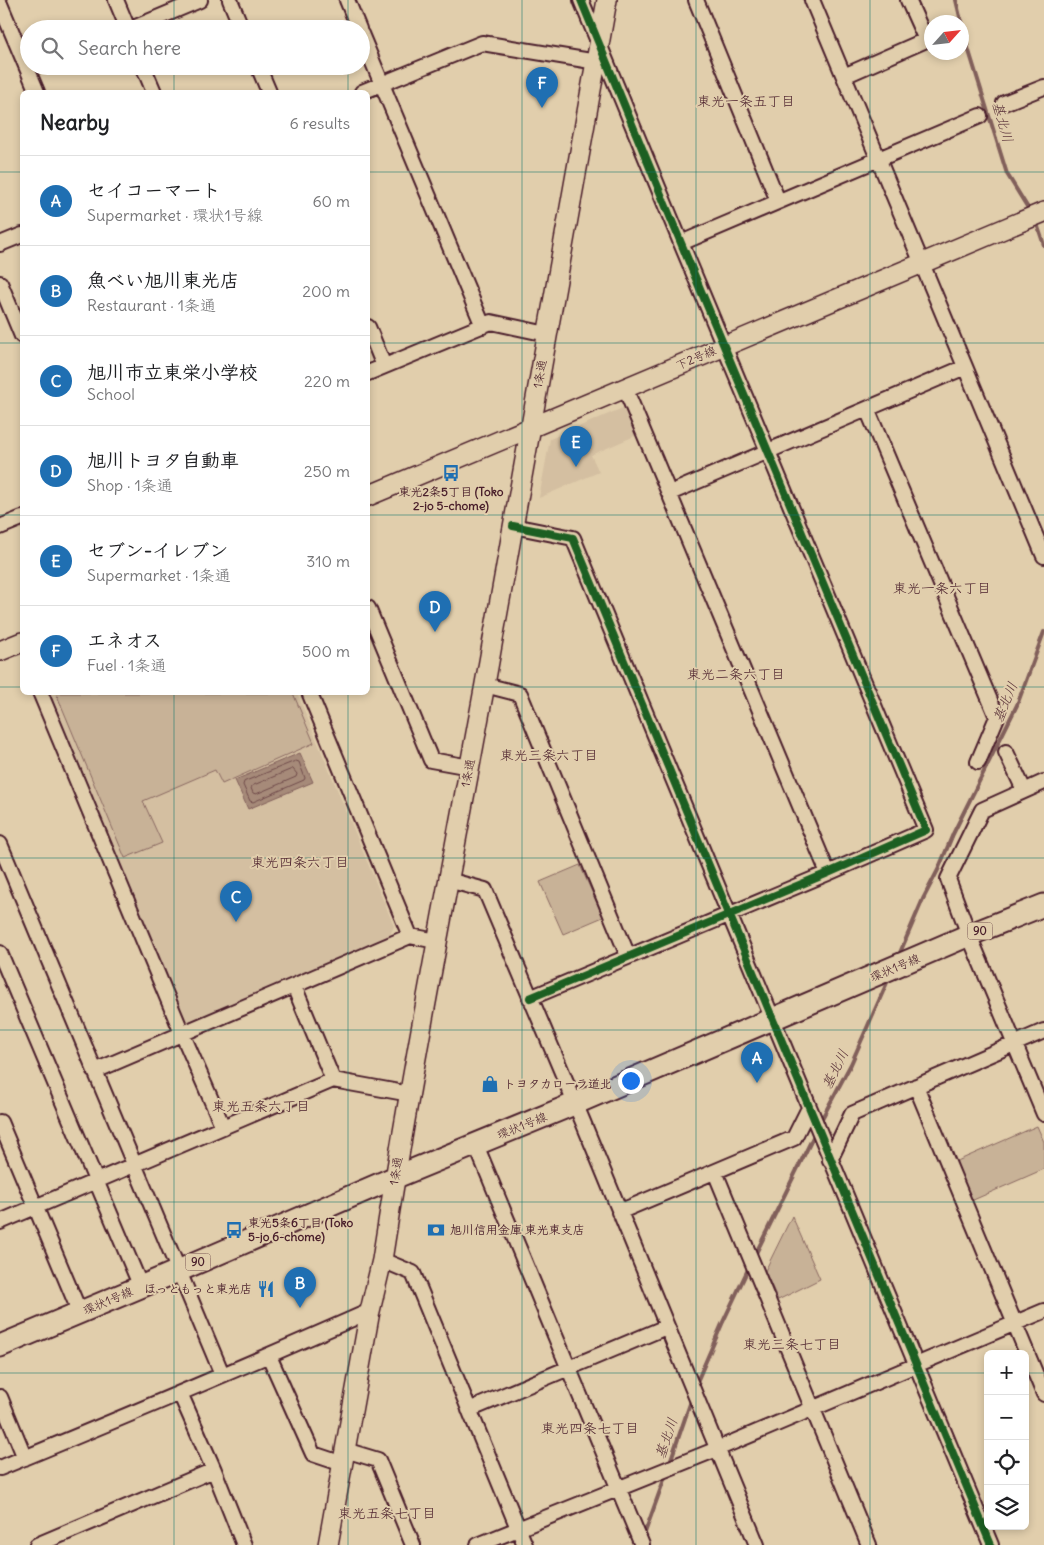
<!DOCTYPE html>
<html lang="en">
<head>
<meta charset="utf-8">
<style>
	:root { --surface:#fff; --page:#f6f6f6; --text:#202124; --muted:#757577; --line:#e0e0e0; --accent:#1f6fb2 }
	body { margin:0; font-family:Delius,"Klee One",sans-serif; background:var(--page); color:var(--text) }
	.controls { position:absolute; right:15px; bottom:15px; display:grid; overflow:hidden; border-radius:8px; box-shadow:0 2px 8px #0003 }
	.controls button { width:45px; height:45px; display:grid; place-items:center; padding:0; border:0; border-bottom:1px solid var(--line); background:var(--surface); color:var(--text); font:25px sans-serif }
	.compass { position:absolute; left:924px; top:15px; width:45px; height:45px; border-radius:50%; background:var(--surface); box-shadow:0 2px 8px #0003; rotate:63deg }
	.you { position:absolute; left:630px; top:1080px; width:18px; height:18px; margin:-12px; border:4px solid #fff; border-radius:50%; background:#1a73e8; box-shadow:0 0 0 8px #1a73e833 }
	.badge { display:grid; place-items:center; width:32px; height:32px; border-radius:50%; background:var(--accent); color:#fff; font-size:16px; font-weight:700 }
	.pin { position:absolute; translate:-50% -41px; filter:drop-shadow(0 1px 2px #0008) }
	.pin::after { content:''; position:absolute; top:26px; width:18px; height:15px; background:inherit; clip-path:polygon(0 0,100% 0,50% 100%) }
	.list { margin:0; padding:0; list-style:none }
	h2 { display:flex; justify-content:space-between; align-items:center; height:65px; margin:0; padding:0 20px; font-size:21px }
	h2 small { font-size:16px; font-weight:400; color:var(--muted) }
	.list li { display:grid; grid-template-columns:32px 1fr auto; gap:15px; align-items:center; box-sizing:border-box; height:90px; padding:0 20px; border-top:1px solid var(--line) }
	.list b { display:block; font-size:19px; white-space:nowrap }
	.list p { margin:0; font-size:16px; white-space:nowrap; color:var(--muted) }
	.list em { font-size:16px; font-style:normal; color:var(--muted) }
	.icon { flex:none; width:28px; height:28px; fill:none; stroke:currentColor; stroke-width:2; stroke-linecap:round; stroke-linejoin:round }
	.map { position:relative; flex:none; width:1044px; height:1545px; overflow:hidden }
	.search { position:absolute; background:var(--surface); box-shadow:0 2px 8px #0003; left:20px; top:20px; width:350px; height:55px; display:flex; align-items:center; gap:12px; box-sizing:border-box; padding:0 18px; border-radius:28px; color:var(--muted); font-size:19px }
	.panel { position:absolute; background:var(--surface); box-shadow:0 2px 8px #0003; left:20px; top:90px; width:350px; height:605px; border-radius:8px }
	.map>svg:first-child { display:block }
	.built { fill:#d4bfa1 }
	.green { fill:#c8b297; stroke:#896861 }
	.water { fill:#a68a79; stroke:#815f5a }
	.lines { fill:none; stroke-linecap:round; stroke-linejoin:round }
	.shore { stroke:#6f4a4a; stroke-width:1 }
	.stream { stroke:#815f5a; stroke-width:4 }
	.street-casing { stroke:#4a1f2b; stroke-width:18 }
	.secondary-casing { stroke:#4a1f2b; stroke-width:22 }
	.primary-casing { stroke:#4a1f2b; stroke-width:25 }
	.street { stroke:#e1ceac; stroke-width:14 }
	.secondary { stroke:#e1ceac; stroke-width:19 }
	.primary { stroke:#e1ceac; stroke-width:21 }
	.cycleway-casing { stroke:#e1ceac; stroke-width:11 }
	.cycleway { stroke:#1b5e20; stroke-width:8 }
	.grid { fill:none; stroke:#0f766e; stroke-width:1; stroke-opacity:0.55 }
	.labels { text-anchor:middle; stroke-width:4; stroke-linejoin:round; paint-order:stroke }
	.shield { fill:#e1ceac; stroke:#775452; stroke-width:1 }
	.shield-label { font-size:11px; font-weight:bold; fill:#4a1f2b }
	.street-label { font-size:12px; fill:#4a1f2b; stroke:#e1ceac }
	.poi-label { font-size:12px; font-weight:bold; fill:#4a1f2b; stroke:#e1ceac; text-anchor:start }
	.neighbourhood-label { font-size:14px; fill:#4a1f2b; stroke:#e1ceac }
	.water-label { font-size:14px; font-style:italic; fill:#5c343b; stroke:#e1ceac }
</style>
</head>
<body>
<div class="map">
<svg width="1044" height="1545" viewBox="0 0 1044 1545">
	<rect width="100%" height="100%" fill="#e1ceac"/>
	<filter id="ink" filterUnits="userSpaceOnUse"><feTurbulence type="fractalNoise" baseFrequency=".02" numOctaves="2"/><feDisplacementMap in="SourceGraphic" scale="10" xChannelSelector="R" yChannelSelector="G"/><feConvolveMatrix kernelMatrix="1 2 1 2 8 2 1 2 1" color-interpolation-filters="sRGB"/></filter>
	<g filter="url(#ink)">
		<path class="built" d="M625,407L637,435L591,455L599,472L539,498L550,439Z
			M50,693H297L394,926L390,935L187,1023Z"/>
		<path class="green" d="M56,693H293L314,743L222,784L215,770L143,801L162,843L125,858Z
			M580,865L603,917L563,934L540,882Z
			M1037,1126L1044,1142V1169L971,1201L955,1162Z
			M792,1216L820,1279L778,1300L765,1271Z"/>
		<path class="water" d="M300,753L313,782L248,809L235,780Z"/>
		<g class="lines">
			<path class="shore" d="M296,761L299,762L305,778L304,780L253,802L250,801L243,785L244,782Z
				M293,769L297,774L296,777L256,794L253,793L251,788L252,786Z"/>
			<path class="stream" d="M956,0L965,38L1007,174L1031,213
				M1036,221L1044,245
				M899,955L923,899L938,870L953,834L1017,705L1044,632
				M820,1122L851,1064L889,978
				M754,1257L816,1131
				M696,1384L722,1324L750,1265
				M669,1465L692,1398
				M643,1538L666,1474"/>
			<g class="street-casing">
				<path id="street" d="M116,0L128,29
					M230,0L242,29
					M347,0L359,29
					M696,0L778,201
					M812,0L1044,556
					M0,4L37,92
					M131,29L200,0
					M361,34L483,326
					M143,66L154,92
					M258,66L269,92
					M844,76L926,40L908,0
					M362,92L482,43L597,62
					M1004,103L1044,87
					M681,243L980,116
					M0,244L22,235
					M0,283L22,336
					M368,327L384,366
					M368,373L491,322L547,334
					M625,388L828,873
					M867,409L997,717L978,762
					M670,493L965,367
					M513,526L573,538L991,1545
					M0,527L22,518
					M368,608L431,760L470,767
					M485,685L520,694L628,956
					M40,692L182,1033L223,1127
					M309,692L410,936
					M1006,752L1024,790
					M1044,782L982,810L948,879L969,935L1044,1114
					M0,844L222,1374
					M448,880L485,890L583,1122L757,1545
					M0,953L141,1287
					M294,986L333,1080
					M530,998L828,873L926,830L681,243L581,0
					M95,1071L410,936L437,941
					M916,1086L1044,1394
					M0,1122L80,1313
					M476,1145L642,1545
					M830,1160L852,1114L1044,1031
					M715,1172L869,1545
					M619,1212L794,1138L809,1108
					M0,1222L333,1080L410,1094
					M382,1260L413,1273L525,1545
					M269,1356L313,1454L343,1464
					M180,1393L214,1470L244,1545
					M0,1397L25,1458
					M469,1410L666,1327
					M345,1450L378,1460L413,1545
					M0,1468C124,1417 248,1365 370,1311
					M37,1545L214,1470
					M478,1545L717,1449L1044,1311"/>
			</g>
			<g class="secondary-casing">
				<path id="secondary" d="M368,496L1044,212
					M0,651L22,642
					M328,1545L370,1311L382,1260C412,1067 450,876 485,684C526,456 567,228 607,0"/>
			</g>
			<g class="primary-casing">
				<path id="primary" d="M0,1346L164,1277L396,1177L574,1104L969,935L1044,905"/>
			</g>
			<use href="#street" class="street"/>
			<use href="#secondary" class="secondary"/>
			<use href="#primary" class="primary"/>
			<g class="cycleway-casing">
				<path id="cycleway" d="M513,526L573,538L991,1545
					M530,998L828,873L926,830L681,243L581,0"/>
			</g>
			<use href="#cycleway" class="cycleway"/>
		</g>
	</g>
	<path class="grid" d="M174,0V29M348,0V29M522,0V1545M696,0V1545M870,0V1545M174,66V92M348,66V92M0,172H22M368,172H1044M0,343H22M368,343H1044M0,515H22M368,515H1044M0,687H22M368,687H1044M174,692V1545M348,692V1545M0,858H1044M0,1030H1044M0,1202H1044M0,1373H988M1025,1373H1044"/>
	<defs>
		<g id="bus-bare" transform="scale(1.35)"><path d="M-5-6H5V4H4V6H2V4H-2V6H-4V4H-5ZM-3.5-4V0h7V-4ZM-3.5 1.2v1.5H-2V1.2ZM2 1.2v1.5H3.5V1.2Z" fill="#1f6fb2" stroke="#e1ceac" stroke-width="2.5" paint-order="stroke"/></g>
		<g id="shop-bare" transform="scale(1.35)"><path d="M-5-2.5h2.3a2.7 3.5 0 0 1 5.4 0H5L5.5 6h-11ZM-1.5-2.5h3a1.5 2.3 0 0 0-3 0Z" fill="#1f6fb2" stroke="#e1ceac" stroke-width="2.5" paint-order="stroke"/></g>
		<g id="bank-bare" transform="scale(1.35)"><path d="M-6-4H6V4H-6ZM0-2.3a2.3 2.3 0 1 0 0 4.6a2.3 2.3 0 1 0 0-4.6Z" fill="#1f6fb2" stroke="#e1ceac" stroke-width="2.5" paint-order="stroke"/></g>
		<g id="restaurant-bare" transform="scale(1.35)"><path d="M-5-6h1v4h1v-4h1v4h1v-4h1v5L-1.5 .5V6h-2V.5L-5-1ZM5-6V6H3V1.5H1.5Q1.5-4 5-6Z" fill="#1f6fb2" stroke="#e1ceac" stroke-width="2.5" paint-order="stroke"/></g>
	</defs>
	<g fill-rule="evenodd">
		<use href="#bus-bare" x="451" y="473"/>
		<use href="#shop-bare" x="490" y="1084"/>
		<use href="#bus-bare" x="234" y="1230"/>
		<use href="#bank-bare" x="436" y="1230"/>
		<use href="#restaurant-bare" x="266" y="1289"/>
	</g>
	<g class="labels">
		<g class="shield">
			<rect x="967.5" y="922.5" width="25" height="17" rx="4"/>
			<rect x="185.5" y="1253.5" width="25" height="17" rx="4"/>
		</g>
		<g class="shield-label">
			<text x="980" y="935">90</text>
			<text x="198" y="1266">90</text>
		</g>
		<g class="street-label">
			<text transform="translate(696 358) rotate(-23)" y="4">下2号線</text>
			<text transform="translate(540 374) rotate(-80)" y="4">1条通</text>
			<text transform="translate(468 773) rotate(-79)" y="4">1条通</text>
			<text transform="translate(895 968) rotate(-23)" y="4">環状1号線</text>
			<text transform="translate(522 1126) rotate(-22)" y="4">環状1号線</text>
			<text transform="translate(396 1171) rotate(-81)" y="4">1条通</text>
			<text transform="translate(108 1301) rotate(-23)" y="4">環状1号線</text>
		</g>
		<g class="poi-label">
			<text x="451" y="496" text-anchor="middle">東光2条5丁目 (Toko<tspan x="451" dy="14">2-jo 5-chome)</tspan></text>
			<text x="504" y="1088">トヨタカローラ道北</text>
			<text x="248" y="1227">東光5条6丁目 (Toko<tspan x="248" dy="14">5-jo 6-chome)</tspan></text>
			<text x="450" y="1234">旭川信用金庫 東光東支店</text>
			<text x="252" y="1293" text-anchor="end">ほっともっと東光店</text>
		</g>
		<g class="neighbourhood-label">
			<text x="746" y="106">東光一条五丁目</text>
			<text x="942" y="593">東光一条六丁目</text>
			<text x="736" y="679">東光二条六丁目</text>
			<text x="549" y="760">東光三条六丁目</text>
			<text x="300" y="867">東光四条六丁目</text>
			<text x="261" y="1111">東光五条六丁目</text>
			<text x="792" y="1349">東光三条七丁目</text>
			<text x="590" y="1433">東光四条七丁目</text>
			<text x="387" y="1518">東光五条七丁目</text>
		</g>
		<g class="water-label">
			<text transform="translate(1003 122) rotate(74)" y="5">基北川</text>
			<text transform="translate(1005 702) rotate(-67)" y="5">基北川</text>
			<text transform="translate(835 1069) rotate(-64)" y="5">基北川</text>
			<text transform="translate(666 1438) rotate(-71)" y="5">基北川</text>
		</g>
	</g>
</svg>
<div class="controls">
<button>+</button>
<button>−</button>
<button><svg class="icon" aria-label="locate" viewBox="0 0 24 24"><circle cx="12" cy="12" r="6"/><path d="M12 2v4M12 18v4M2 12h4M18 12h4"/></svg></button>
<button><svg class="icon" aria-label="layers" viewBox="0 0 24 24"><path d="M12 4l9 5-9 5-9-5zM3 14l9 5 9-5"/></svg></button>
</div>
<svg class="compass" viewBox="-18 -18 36 36"><path d="M0-13l5 13h-10z" fill="#e53935"/><path d="M0 13l5-13h-10z" fill="#757577"/></svg>
<div class="you"></div>
<div class="pin badge" style="left:757px;top:1083px">A</div>
<div class="pin badge" style="left:300px;top:1308px">B</div>
<div class="pin badge" style="left:236px;top:922px">C</div>
<div class="pin badge" style="left:435px;top:632px">D</div>
<div class="pin badge" style="left:576px;top:467px">E</div>
<div class="pin badge" style="left:542px;top:108px">F</div>
<div class="search"><svg class="icon" aria-label="search" viewBox="0 0 24 24"><circle cx="10" cy="10" r="6"/><path d="M15 15l6 6"/></svg>Search here</div>
<section class="panel">
<h2>Nearby<small>6 results</small></h2>
<ul class="list">
<li><span class="badge">A</span><div><b>セイコーマート</b><p>Supermarket · 環状1号線</p></div><em>60 m</em></li>
<li><span class="badge">B</span><div><b>魚べい旭川東光店</b><p>Restaurant · 1条通</p></div><em>200 m</em></li>
<li><span class="badge">C</span><div><b>旭川市立東栄小学校</b><p>School</p></div><em>220 m</em></li>
<li><span class="badge">D</span><div><b>旭川トヨタ自動車</b><p>Shop · 1条通</p></div><em>250 m</em></li>
<li><span class="badge">E</span><div><b>セブン-イレブン</b><p>Supermarket · 1条通</p></div><em>310 m</em></li>
<li><span class="badge">F</span><div><b>エネオス</b><p>Fuel · 1条通</p></div><em>500 m</em></li>
</ul>
</section>
</div>
</body>
</html>
